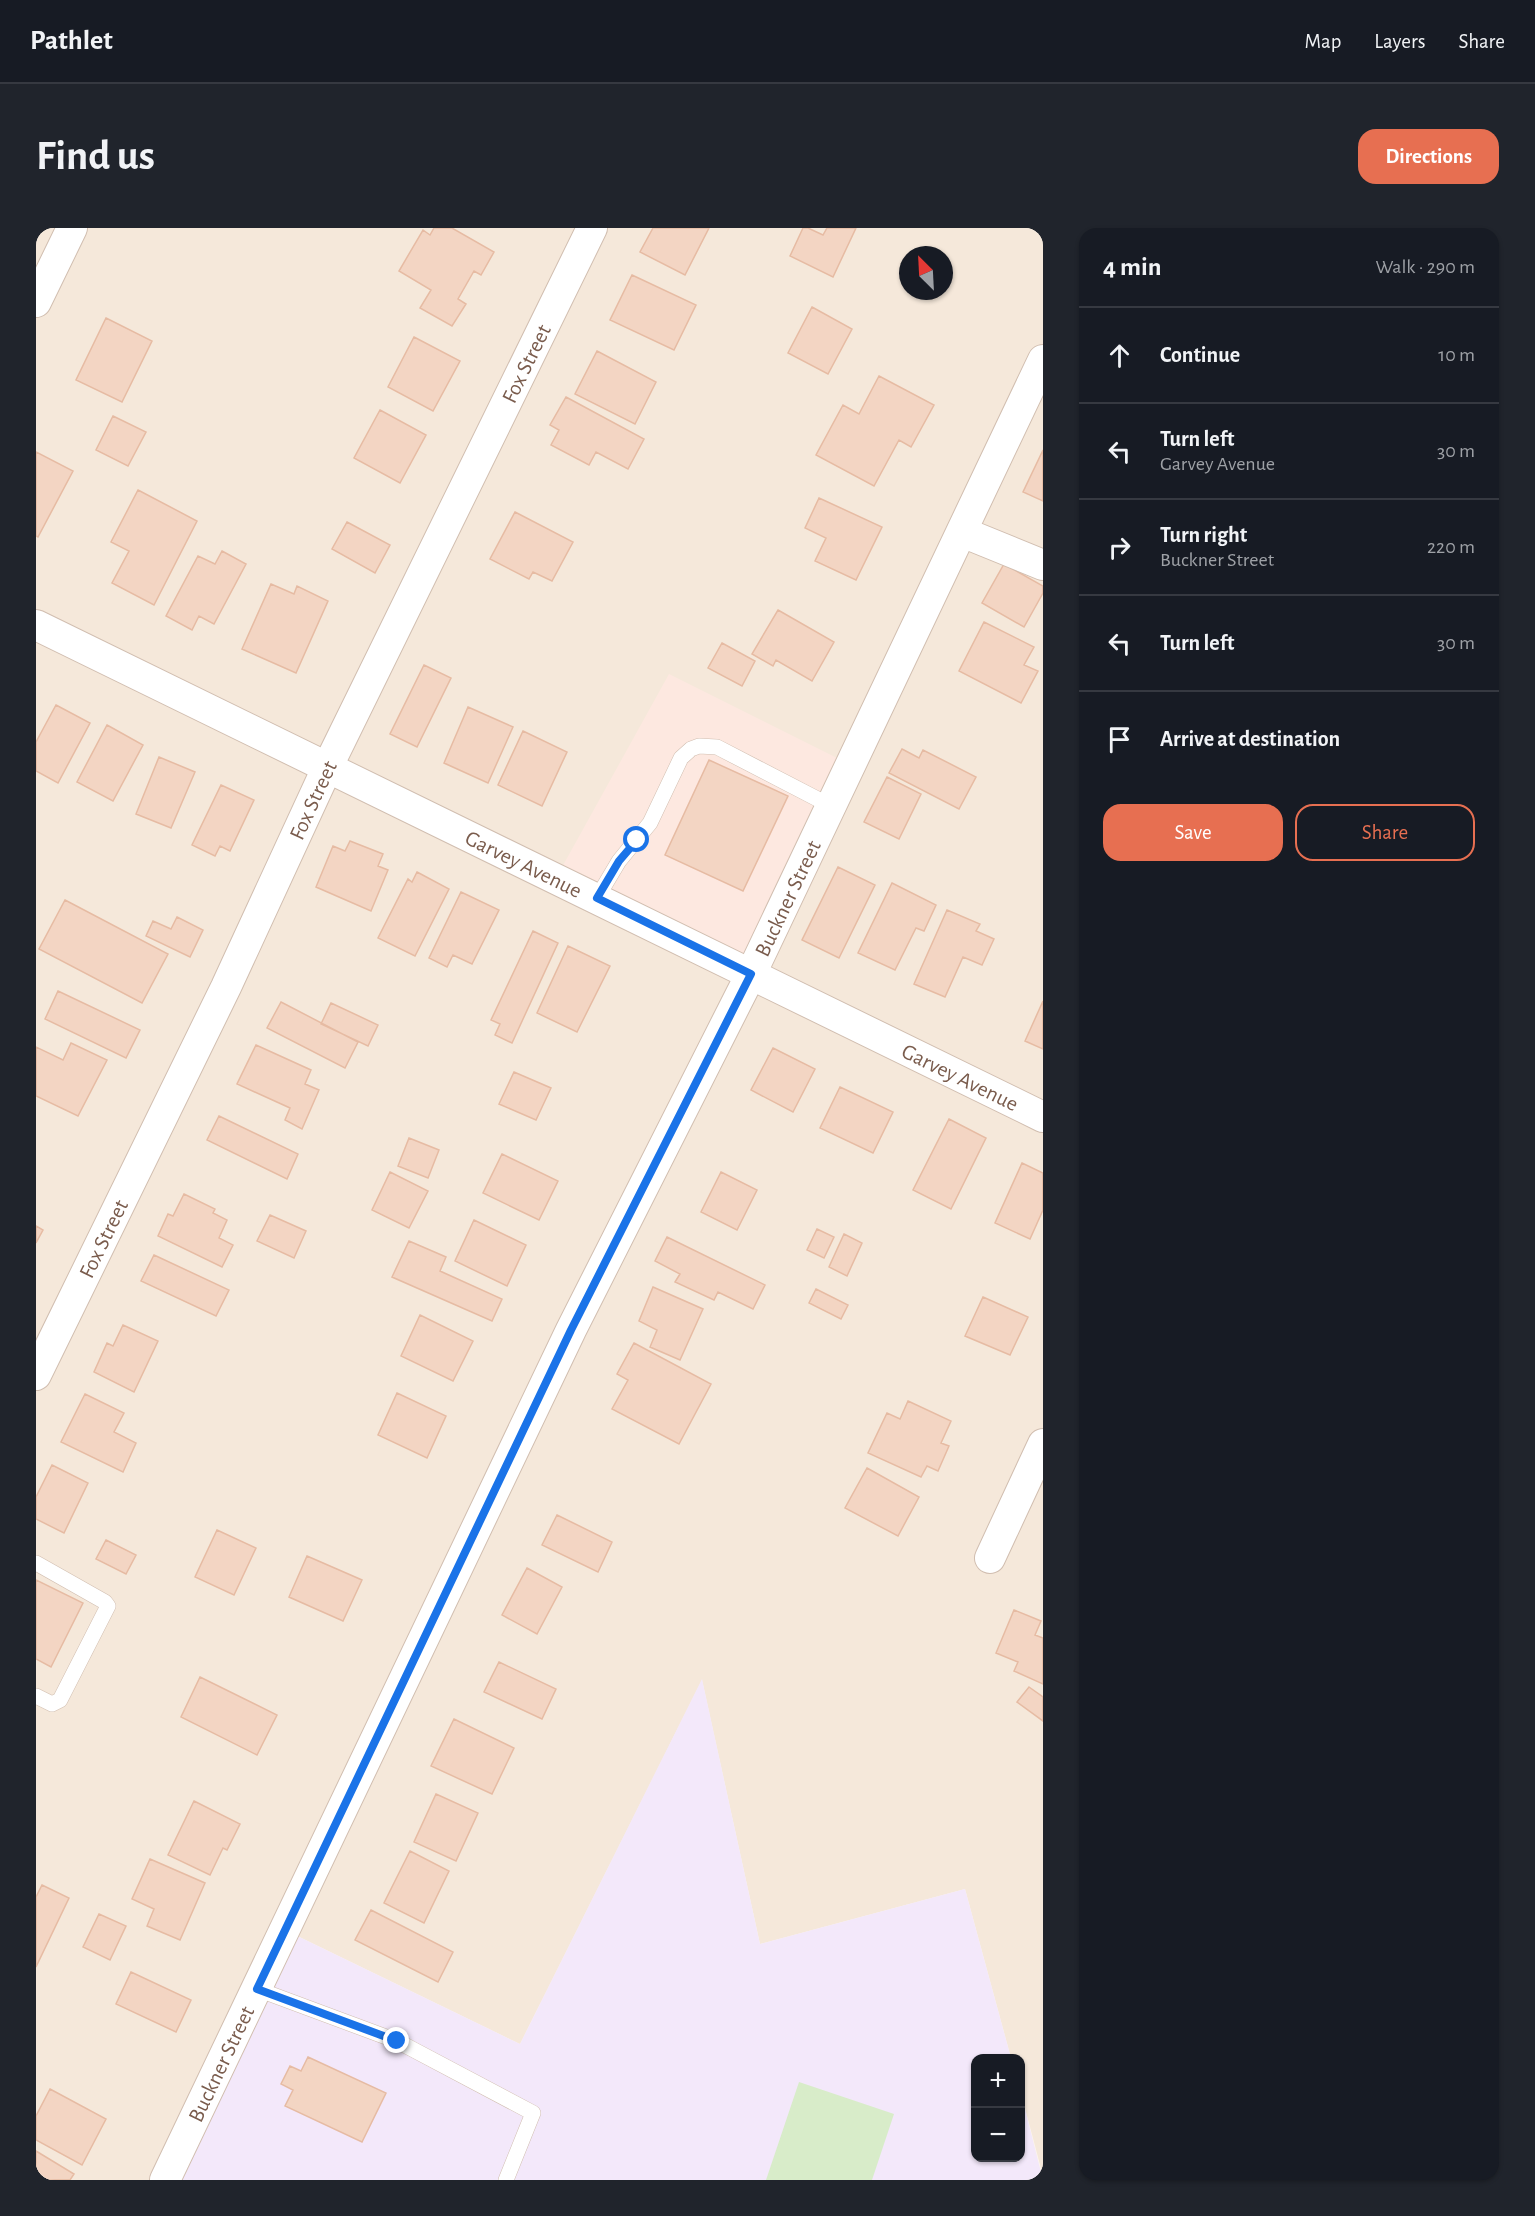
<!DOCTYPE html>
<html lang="en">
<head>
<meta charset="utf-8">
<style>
	:root { --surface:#171b24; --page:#20242c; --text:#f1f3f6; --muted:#9ea1a6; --line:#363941; --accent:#e76f51 }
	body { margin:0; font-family:"Alegreya Sans",sans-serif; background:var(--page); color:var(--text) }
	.controls { position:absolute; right:18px; bottom:18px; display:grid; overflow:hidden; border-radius:12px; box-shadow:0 2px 4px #0004 }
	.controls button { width:54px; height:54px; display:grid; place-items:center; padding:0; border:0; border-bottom:2px solid var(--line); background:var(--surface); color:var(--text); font:30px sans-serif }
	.compass { position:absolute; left:863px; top:18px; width:54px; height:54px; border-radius:50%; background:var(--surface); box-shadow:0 2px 4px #0004; rotate:336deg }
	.stop { position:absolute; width:18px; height:18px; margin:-14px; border:4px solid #1a73e8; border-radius:50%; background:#fff }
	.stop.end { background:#1a73e8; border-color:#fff; box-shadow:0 2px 6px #0008 }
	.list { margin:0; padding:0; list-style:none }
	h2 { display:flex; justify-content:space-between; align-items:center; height:78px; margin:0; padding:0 24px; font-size:26px }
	h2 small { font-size:20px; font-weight:400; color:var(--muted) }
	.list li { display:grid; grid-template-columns:39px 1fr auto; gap:18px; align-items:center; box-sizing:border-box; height:96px; padding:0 24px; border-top:2px solid var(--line) }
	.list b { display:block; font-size:22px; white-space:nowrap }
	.list p { margin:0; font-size:20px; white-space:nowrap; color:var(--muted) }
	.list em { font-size:20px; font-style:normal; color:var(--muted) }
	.actions { display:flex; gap:12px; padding:18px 24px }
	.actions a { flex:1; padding:14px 0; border:2px solid var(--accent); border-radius:18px; text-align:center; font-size:21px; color:var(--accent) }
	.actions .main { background:var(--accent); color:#fff }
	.icon { flex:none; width:33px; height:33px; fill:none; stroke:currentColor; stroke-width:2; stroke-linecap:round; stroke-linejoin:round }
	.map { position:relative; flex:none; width:1007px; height:1952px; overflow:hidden; border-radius:18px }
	header { display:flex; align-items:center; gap:36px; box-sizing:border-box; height:84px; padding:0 30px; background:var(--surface); border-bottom:2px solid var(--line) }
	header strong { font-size:28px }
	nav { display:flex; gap:33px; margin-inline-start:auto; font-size:21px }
	.intro { display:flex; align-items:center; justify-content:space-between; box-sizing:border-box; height:144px; padding:0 36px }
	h1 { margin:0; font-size:42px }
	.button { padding:15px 27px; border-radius:18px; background:var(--accent); color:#fff; font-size:21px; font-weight:700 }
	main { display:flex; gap:36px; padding:0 36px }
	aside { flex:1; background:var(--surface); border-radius:18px; box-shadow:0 2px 4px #0004 }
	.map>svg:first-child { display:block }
	.residential { fill:#f5e8da; fill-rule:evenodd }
	.commercial { fill:#fde8e0 }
	.education { fill:#f3e8fa }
	.green { fill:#d8ecc9 }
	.building { fill:#f3d5c3; stroke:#e6bba3; stroke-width:1.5 }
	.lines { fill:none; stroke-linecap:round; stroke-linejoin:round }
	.service-casing { stroke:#d1beb0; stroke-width:16 }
	.minor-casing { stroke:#d1beb0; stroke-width:32 }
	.service { stroke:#fff; stroke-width:15 }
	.minor { stroke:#fff; stroke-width:30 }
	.route { stroke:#1a73e8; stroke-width:8 }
	.labels { text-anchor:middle; stroke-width:5; stroke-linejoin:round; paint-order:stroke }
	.street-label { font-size:22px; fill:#7a5c4d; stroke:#fffaf3 }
</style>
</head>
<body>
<header>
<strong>Pathlet</strong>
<nav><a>Map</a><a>Layers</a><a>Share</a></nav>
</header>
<div class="intro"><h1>Find us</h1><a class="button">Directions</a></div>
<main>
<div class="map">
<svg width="1007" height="1952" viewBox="0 0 1007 1952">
	<rect width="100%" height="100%" fill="#fdf6ec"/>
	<path class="residential" d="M0,0H1007V1948L985,1865L984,1830H975L929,1661L724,1716L666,1452L484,1816L249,1702L129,1952H0ZM872,27H908V63H872Z"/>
	<path class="commercial" d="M633,446L815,537L715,746L520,650Z"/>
	<path class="education" d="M666,1451L724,1716L929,1661L975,1830H940V1930H984L985,1865L1007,1952H129L249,1702L484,1816Z"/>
	<path class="green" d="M763,1854L858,1886L836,1952H730Z"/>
	<path class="building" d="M398,0H416L458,24L445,47L438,43L422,71L430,76L416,98L384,80L395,62L363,43L387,2L394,7Z
		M617,0H673L649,47L604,24Z
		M767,0H772L787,7L791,0H820L797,49L754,28Z
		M596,47L660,77L638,122L574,92Z
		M776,79L816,101L792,146L752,125Z
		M70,90L116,113L86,174L40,152Z
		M378,109L424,133L397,183L352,159Z
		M561,123L620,154L599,196L539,166Z
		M843,148L898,177L875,219L863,212L838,258L780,227L807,177L823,186Z
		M530,169L608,211L592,241L560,224L553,237L515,217L523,202L514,197Z
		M344,182L390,207L364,255L318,230Z
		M77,188L110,204L92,238L60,222Z
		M1007,222V273L987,264Z
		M0,224L37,243L2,309L0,308Z
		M102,262L161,293L118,377L76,355L93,323L75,314Z
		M783,270L846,299L820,352L779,333L790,310L769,300Z
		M479,284L537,314L516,353L497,344L493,351L454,331Z
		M311,294L354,317L339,345L296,321Z
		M186,323L210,336L178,396L163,388L156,402L130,388L162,328L179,336Z
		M968,336L1007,358V365L988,399L946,375Z
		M235,356L258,366L261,358L292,373L260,445L206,421Z
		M742,382L798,414L776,453L740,432L737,438L716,426Z
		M948,394L998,419L988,437L1002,443L985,475L923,443Z
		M686,415L719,433L706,458L672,440Z
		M388,437L415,450L381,519L354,506Z
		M20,477L54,495L22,555L0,543V514Z
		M432,479L477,499L452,555L408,535Z
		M71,497L107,517L77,573L41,554Z
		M487,503L531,524L506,578L462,557Z
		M866,521L883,530L887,522L940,549L923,581L853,545Z
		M123,529L159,544L135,600L100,586Z
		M673,532L752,568L707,663L629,627Z
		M851,549L885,566L863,611L828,594Z
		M185,557L218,572L194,623L184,618L179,628L156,617Z
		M314,613L347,626L342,638L352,642L335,683L280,659L297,618L309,623Z
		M802,639L839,657L803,730L766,712Z
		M381,644L413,661L379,728L342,710L372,651L376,654Z
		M856,655L900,677L888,703L880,700L859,742L822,725Z
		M425,664L463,682L436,736L417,727L411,739L393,730Z
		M29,672L132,726L106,775L3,721Z
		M911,682L944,696L940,703L958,711L946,737L927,729L909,769L878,756Z
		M141,689L167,702L154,729L110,708L117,693L135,701Z
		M497,703L522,715L476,815L459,807L464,796L455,792Z
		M532,718L574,738L541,804L501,785Z
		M22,763L104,802L90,830L9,791Z
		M1007,773V821L989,813Z
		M245,774L322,814L309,840L231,800Z
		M295,775L342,797L332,818L285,796Z
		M35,815L71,832L42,888L0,868V819L27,832Z
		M220,817L275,842L269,856L283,862L266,901L249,892L254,880L201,856Z
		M737,820L779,841L757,884L715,862Z
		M478,844L515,860L500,892L463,876Z
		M804,859L857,884L837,925L784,900Z
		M183,888L262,926L251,951L171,912Z
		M913,891L950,910L915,981L877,962Z
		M373,910L403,922L392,950L362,938Z
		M466,926L522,953L503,992L447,965Z
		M986,935L1007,945V982L994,1011L959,995Z
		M354,944L392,963L373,1000L336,982Z
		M685,944L721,962L701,1002L665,984Z
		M148,966L179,981L177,985L191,992L183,1010L197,1017L186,1039L122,1008L132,986L137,988Z
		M234,987L270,1003L258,1030L221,1013Z
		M438,992L490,1017L471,1058L419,1033Z
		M0,998L7,1002L0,1015Z
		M781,1001L798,1009L788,1030L771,1022Z
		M808,1006L826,1015L811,1048L793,1039Z
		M631,1009L729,1057L717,1081L682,1064L678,1072L639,1054L644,1046L619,1033Z
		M373,1013L410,1029L404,1043L466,1071L456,1093L356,1049Z
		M118,1027L193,1062L180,1088L105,1053Z
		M617,1059L667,1081L644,1132L614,1119L621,1102L603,1093Z
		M780,1061L812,1077L805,1091L773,1075Z
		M947,1069L992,1089L974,1127L929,1108Z
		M384,1087L437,1113L417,1153L365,1128Z
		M87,1097L122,1113L98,1164L58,1144L71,1115L77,1118Z
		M598,1115L675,1156L643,1216L576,1181L592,1152L581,1146Z
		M361,1165L410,1188L391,1230L342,1207Z
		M49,1166L88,1185L78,1204L100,1215L87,1244L25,1214Z
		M872,1173L915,1193L905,1215L913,1218L902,1243L891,1238L885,1249L832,1225L851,1185L864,1191Z
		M16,1237L52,1255L28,1305L0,1291V1269Z
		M831,1240L883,1269L862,1308L809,1280Z
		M521,1287L576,1314L562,1344L506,1317Z
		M181,1302L220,1320L198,1367L159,1349Z
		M70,1312L100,1327L90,1346L60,1331Z
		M271,1328L326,1352L307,1393L253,1369Z
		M491,1340L526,1359L501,1406L466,1387Z
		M0,1352L47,1375L15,1439L0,1431Z
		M978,1382L1005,1393L999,1407L1007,1410V1456L978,1443L982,1434L960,1425Z
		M463,1434L520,1461L506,1491L448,1464Z
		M164,1449L241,1487L221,1527L145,1489Z
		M993,1459L1007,1469V1493L981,1474Z
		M418,1491L478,1520L456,1566L395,1538Z
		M400,1566L442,1585L420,1633L378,1614Z
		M158,1573L204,1596L191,1622L187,1620L174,1647L132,1627Z
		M374,1623L413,1643L388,1695L348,1675Z
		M114,1631L169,1655L144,1712L111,1698L118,1681L96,1671Z
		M6,1657L33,1670L0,1739V1669Z
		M335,1682L417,1724L402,1754L319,1712Z
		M63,1686L90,1698L74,1732L47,1719Z
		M95,1744L155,1772L140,1804L80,1776Z
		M272,1829L350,1865L326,1914L249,1878L257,1862L245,1856L254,1838L265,1843Z
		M14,1861L70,1891L46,1937L0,1912V1888Z
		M0,1923L38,1946L34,1952H0Z"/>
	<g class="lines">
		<g class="service-casing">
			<path id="service" d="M561,670L583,633L614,595L645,530L655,521L663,518L681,519L795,578
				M0,1335L69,1374L72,1378L24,1472L16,1476L0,1468
				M221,1761L361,1813L497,1885L470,1952"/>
		</g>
		<g class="minor-casing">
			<g id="minor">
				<path d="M0,74L36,0"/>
				<path d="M926,304L1007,337"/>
				<path id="s1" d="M0,397L1007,889"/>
				<path id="s2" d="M0,1147L190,759L292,538L556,0"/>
				<path d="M954,1330L1007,1216"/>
				<path id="s3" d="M129,1952L535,1102L715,746L1007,132"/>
			</g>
		</g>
		<use href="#service" class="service"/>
		<use href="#minor" class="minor"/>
	</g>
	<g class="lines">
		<path class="route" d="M361,1813L221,1761L535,1102L715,746L561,670L583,633L601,612"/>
	</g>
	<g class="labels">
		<g class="street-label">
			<text dy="8" stroke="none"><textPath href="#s2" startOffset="1124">Fox Street</textPath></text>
			<text dy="8" stroke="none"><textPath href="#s2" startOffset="638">Fox Street</textPath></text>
			<text dy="8" stroke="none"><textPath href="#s1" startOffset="543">Garvey Avenue</textPath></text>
			<text dy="8" stroke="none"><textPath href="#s3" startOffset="1425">Buckner Street</textPath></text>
			<text dy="8" stroke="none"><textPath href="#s1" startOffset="1029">Garvey Avenue</textPath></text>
			<text dy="8" stroke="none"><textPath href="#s2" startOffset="152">Fox Street</textPath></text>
			<text dy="8" stroke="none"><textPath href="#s3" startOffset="129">Buckner Street</textPath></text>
		</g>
	</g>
</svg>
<div class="controls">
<button>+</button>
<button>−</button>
</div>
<svg class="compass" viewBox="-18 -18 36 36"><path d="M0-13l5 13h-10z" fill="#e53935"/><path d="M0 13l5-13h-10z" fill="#9ea1a6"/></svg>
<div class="stop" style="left:601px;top:612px"></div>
<div class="stop end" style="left:361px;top:1813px"></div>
</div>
<aside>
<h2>4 min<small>Walk · 290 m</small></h2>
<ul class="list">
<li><svg class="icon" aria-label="ahead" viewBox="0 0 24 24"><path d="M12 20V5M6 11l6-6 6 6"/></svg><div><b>Continue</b></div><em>10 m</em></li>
<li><svg class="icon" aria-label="left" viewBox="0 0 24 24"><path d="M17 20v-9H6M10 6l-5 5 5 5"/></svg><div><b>Turn left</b><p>Garvey Avenue</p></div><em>30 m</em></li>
<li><svg class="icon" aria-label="right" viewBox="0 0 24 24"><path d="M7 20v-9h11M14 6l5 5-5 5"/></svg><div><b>Turn right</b><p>Buckner Street</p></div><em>220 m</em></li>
<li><svg class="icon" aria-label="left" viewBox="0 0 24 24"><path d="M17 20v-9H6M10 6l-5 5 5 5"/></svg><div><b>Turn left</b></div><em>30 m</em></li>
<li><svg class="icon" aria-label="arrive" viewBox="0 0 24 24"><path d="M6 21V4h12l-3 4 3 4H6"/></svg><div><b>Arrive at destination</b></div></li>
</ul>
<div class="actions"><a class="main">Save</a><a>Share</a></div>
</aside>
</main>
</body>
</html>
